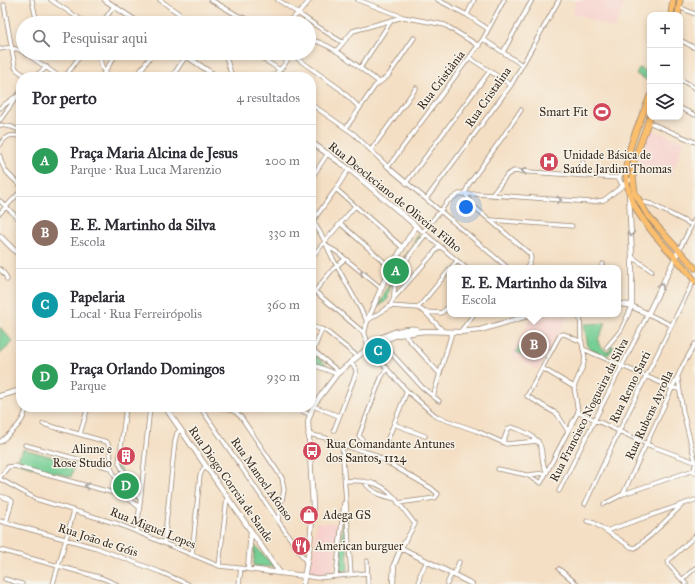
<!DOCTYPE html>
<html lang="pt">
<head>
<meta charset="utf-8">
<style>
	:root { --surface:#fff; --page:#f2f2f3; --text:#2b2b33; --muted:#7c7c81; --line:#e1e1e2; --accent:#2563eb }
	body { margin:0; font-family:"IM FELL Great Primer",serif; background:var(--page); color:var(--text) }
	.controls { position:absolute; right:12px; top:12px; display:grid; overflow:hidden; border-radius:8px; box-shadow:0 2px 6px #0003 }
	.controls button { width:36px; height:36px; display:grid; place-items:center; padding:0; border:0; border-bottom:1px solid var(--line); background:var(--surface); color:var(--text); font:20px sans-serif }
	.you { position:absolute; left:466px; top:207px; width:14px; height:14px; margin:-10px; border:3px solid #fff; border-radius:50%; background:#1a73e8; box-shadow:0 0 0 6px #1a73e833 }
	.badge { display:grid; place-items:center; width:26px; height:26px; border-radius:50%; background:var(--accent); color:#fff; font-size:13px; font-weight:700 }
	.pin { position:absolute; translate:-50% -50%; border:2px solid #fff; box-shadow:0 1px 4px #0006 }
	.popup { position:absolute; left:447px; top:265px; width:174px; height:52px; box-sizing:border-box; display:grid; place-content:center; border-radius:8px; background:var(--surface); filter:drop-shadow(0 1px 3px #0005); font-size:13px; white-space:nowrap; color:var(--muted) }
	.popup b { font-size:15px; color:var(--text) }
	.popup::after { content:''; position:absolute; left:50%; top:100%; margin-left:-8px; border:8px solid transparent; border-top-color:var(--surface) }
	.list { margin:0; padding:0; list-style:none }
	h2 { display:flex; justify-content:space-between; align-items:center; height:52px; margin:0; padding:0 16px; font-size:17px }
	h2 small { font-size:13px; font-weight:400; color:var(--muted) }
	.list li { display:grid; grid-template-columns:26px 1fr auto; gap:12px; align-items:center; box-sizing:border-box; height:72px; padding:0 16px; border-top:1px solid var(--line) }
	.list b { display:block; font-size:15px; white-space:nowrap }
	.list p { margin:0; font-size:13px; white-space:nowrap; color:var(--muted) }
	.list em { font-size:13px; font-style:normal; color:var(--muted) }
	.icon { flex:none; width:22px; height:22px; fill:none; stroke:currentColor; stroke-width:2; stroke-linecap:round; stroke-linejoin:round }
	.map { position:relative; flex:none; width:695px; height:584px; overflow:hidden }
	.search { position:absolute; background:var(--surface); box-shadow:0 2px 6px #0003; left:16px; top:16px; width:300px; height:44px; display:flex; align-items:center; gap:10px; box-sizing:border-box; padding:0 14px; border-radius:22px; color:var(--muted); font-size:15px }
	.panel { position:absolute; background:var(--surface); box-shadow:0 2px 6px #0003; left:16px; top:72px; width:300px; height:340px; border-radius:16px }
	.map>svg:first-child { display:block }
	.built { fill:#f7d0cc }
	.green { fill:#74ce94; stroke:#587c59 }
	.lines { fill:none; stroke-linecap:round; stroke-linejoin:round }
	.minor-casing { stroke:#988471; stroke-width:5 }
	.tertiary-casing { stroke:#988471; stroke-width:6 }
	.primary-casing { stroke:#988471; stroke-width:7 }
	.minor { stroke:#fff; stroke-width:3.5 }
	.tertiary { stroke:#fff; stroke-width:4.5 }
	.primary { stroke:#fabe6d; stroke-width:5.5 }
	.oneway { stroke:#a79f9a }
	.labels { text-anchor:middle; stroke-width:3; stroke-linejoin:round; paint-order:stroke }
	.street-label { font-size:12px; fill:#3b2a1e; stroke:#f7f3e8 }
	.poi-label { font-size:12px; fill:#3b2a1e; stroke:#f7f3e8; text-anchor:start }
</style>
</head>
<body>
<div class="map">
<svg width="695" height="584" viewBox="0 0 695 584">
	<rect width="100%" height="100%" fill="#f7f3e8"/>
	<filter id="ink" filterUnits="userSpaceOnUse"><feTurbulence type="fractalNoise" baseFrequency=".025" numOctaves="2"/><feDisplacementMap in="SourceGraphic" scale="8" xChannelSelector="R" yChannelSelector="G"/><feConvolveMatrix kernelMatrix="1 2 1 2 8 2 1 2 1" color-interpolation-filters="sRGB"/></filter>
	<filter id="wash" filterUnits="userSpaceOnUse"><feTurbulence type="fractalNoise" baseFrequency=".012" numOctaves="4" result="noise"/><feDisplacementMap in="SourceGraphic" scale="16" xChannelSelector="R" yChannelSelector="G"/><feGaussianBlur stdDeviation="0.9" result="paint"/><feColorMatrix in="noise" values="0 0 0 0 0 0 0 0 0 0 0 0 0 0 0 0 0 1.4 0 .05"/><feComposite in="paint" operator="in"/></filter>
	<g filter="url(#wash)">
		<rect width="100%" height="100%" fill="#f4dfc4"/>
		<path class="built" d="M576,0H626L614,29L573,13Z
			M650,129L684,142L671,176L638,162Z
			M547,314H569L538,370L511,355L531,319Z
			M316,522L340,524L333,572L309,575L315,540Z"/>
		<path class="green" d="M639,68L650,73L649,81L636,74Z
			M419,234V237C406,253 389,278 388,299L378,307L398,267Z
			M606,323L598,339L599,345L607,352L610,351V345L614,347L612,351L607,356L592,350L588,347L584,324Z
			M0,327L13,342L0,354Z
			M524,340L532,345L525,357L516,352Z
			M315,355L330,368H331L312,361Z
			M23,449L75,463L71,477L19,463L21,461L18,458Z
			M117,464L138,501L137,502L127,494L114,468V466Z
			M346,513L348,571L339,572L343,521Z
			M254,545L275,567L254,566Z"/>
	</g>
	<g filter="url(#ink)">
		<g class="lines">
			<g class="minor-casing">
				<path id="minor" d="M32,0L35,14L38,23
					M51,0L86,23
					M160,0L192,23
					M211,0L237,15L257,23
					M278,0C300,14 320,29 342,42
					M358,0L403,17L445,25L479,46
					M438,0L467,15L488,29
					M4,5L15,67L17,70L27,77
					M679,7L695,14
					M467,15L474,0
					M105,19L114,6
					M286,23L299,13L310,0
					M483,39L522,65
					M309,40C328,40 363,71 379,82
					M680,40L695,48
					M0,49C9,47 15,47 23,52
					M336,51L353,31L403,17
					M503,52L532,0
					M25,53L60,77
					M100,53C101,65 100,70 111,77
					M225,53L232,77
					M254,53L280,70
					M291,54L340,89L360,108
					M470,58L511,85
					M360,68L391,21
					M34,77L47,67
					M65,77L82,53
					M101,77L117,53
					M136,77L153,53
					M172,77L186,56
					M270,77C279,74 286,62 292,54
					M680,79L695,88
					M311,104L354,134L388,167L508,268
					M0,108L15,97
					M680,108L695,115
					M521,110L502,138L469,184L465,193L472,205L530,254L531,259L527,268
					M0,120L21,91
					M648,122L695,142
					M0,125L12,127L21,131
					M346,128L375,86L388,76L414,38
					M0,145C5,136 11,133 21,137
					M371,150L416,88
					M0,156C2,170 11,177 21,186
					M388,167L483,39L504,0
					M582,175L583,162
					M311,179L328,153
					M406,183L489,72
					M624,185L621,183L619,178L626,165
					M336,189L403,248
					M492,195L507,175L514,171L619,178
					M426,199L511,85L559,0
					M0,201L21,221
					M639,201L651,204L692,225
					M0,213L21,191
					M491,220L572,226
					M312,221C322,232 326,245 332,257L367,321L390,306L418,308L425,312L443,331
					M312,222L336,189L349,169
					M341,224L391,268
					M416,226L466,268
					M423,232L448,201L459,194H478L591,202L604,200L633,178
					M328,247L337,252L381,288
					M679,250L695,219
					M632,257L652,271
					M311,258L355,206
					M451,268L457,261
					M601,268L603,264
					M0,269L6,276L7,280
					M311,288L364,333
					M315,291L333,269L345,259
					M394,298C392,275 412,252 426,234
					M390,306L394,298L440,246
					M418,308L450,269
					M425,312L441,313L450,306
					M311,326L326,331L357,356
					M460,332L474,314
					M403,333L439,373
					M381,342L422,387L439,401
					M369,347L371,351L407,391L437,417L477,431L504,443
					M606,348L621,330L632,306
					M583,349L659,382L672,388L679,389
					M313,350L339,372
					M311,356L322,329
					M311,364L337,374
					M542,368L574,387
					M678,378L683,412L695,460
					M433,397L452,332
					M313,406L339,416
					M126,407L119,463L134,491L140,499
					M200,407L307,563
					M217,407L234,411L241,417L282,478L284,490L278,520
					M292,407L309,414
					M578,412L651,446L695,462
					M43,424L107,442L110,448L111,468L123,493L125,496L139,507
					M394,424L425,436
					M334,430L356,373V369L350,362
					M568,431L557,414L527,396L560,335L564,334L582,342
					M80,434L88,407
					M308,434L326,438L342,445L373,454L431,488L438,494L435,498L398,503
					M362,439L359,436L360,433L381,378L387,368
					M538,441L506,444L503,442L508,429L511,427C520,429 539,437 541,448C543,456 541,464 547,472
					M0,442C11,432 25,423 26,407
					M25,445L111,468
					M342,445L351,574
					M383,447L385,446L407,391
					M695,465L694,470L695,473
					M498,469L527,475L546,473
					M527,475L541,483L578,412L574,387L583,366L585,358L581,339L580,314
					M0,477L8,467L14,466L125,496
					M0,479L36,499L118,524L219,566L248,569
					M345,481C388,479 390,493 415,524L401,548
					M364,481C371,493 383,496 396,499
					M559,491L648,314L671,325
					M623,494L682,367L695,344
					M0,496L9,499L12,501L6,523
					M585,504L619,431L694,280
					M604,504L623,494L694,470
					M0,521L97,548L160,572L188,584
					M587,521L594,523L631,547L635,548L651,535L682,505
					M606,531L695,500
					M137,532L150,407
					M164,543L175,441L177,433L180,430
					M0,550L102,578L116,584
					M192,555L200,475L203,469L206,467
					M367,561L368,584
					M219,566L227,498
					M559,569L577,584
					M454,575L459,562
					M305,576L317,578L367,573
					M336,576L344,503
					M5,579L22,584
					M682,580L695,568
					M53,584L74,511
					M239,584L241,568
					M419,584L420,575L427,561
					M447,584L452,573
					M686,584L669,565L668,561L695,536"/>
			</g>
			<g class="tertiary-casing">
				<path id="tertiary" d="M105,0L139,23
					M182,53L217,77
					M311,142L349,169L416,226L389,270L367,321L364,333L369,347
					M629,195L632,257V306
					M0,236L21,257
					M618,304L629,305L648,314L679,250
					M372,345L374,341C387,335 401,327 416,329
					M0,396L21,390
					M165,407L280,573
					M251,531L248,569L305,576
					M303,584L310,544L313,506L308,421L313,406L337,374L369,347L397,335L424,331L460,332L480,330L534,314
					M393,584L394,565L401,548L472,584"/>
			</g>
			<g class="primary-casing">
				<path id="primary" d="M671,15L673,0
					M678,15L680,0
					M650,96C642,118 630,140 627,163C619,211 669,246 695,281
					M650,117L634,160L633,178L635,193L648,216L695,268"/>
			</g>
			<use href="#minor" class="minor"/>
			<use href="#tertiary" class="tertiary"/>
			<use href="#primary" class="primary"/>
		</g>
		<defs><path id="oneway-chevron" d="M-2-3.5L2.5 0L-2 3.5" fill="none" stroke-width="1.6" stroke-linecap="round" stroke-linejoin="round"/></defs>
		<g class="oneway">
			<use href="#oneway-chevron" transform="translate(524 171) rotate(-177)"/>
			<use href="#oneway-chevron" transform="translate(559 200) rotate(4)"/>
			<use href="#oneway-chevron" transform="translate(631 234) rotate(87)"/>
			<use href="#oneway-chevron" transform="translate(363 273) rotate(-141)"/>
			<use href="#oneway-chevron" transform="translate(661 286) rotate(-64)"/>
			<use href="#oneway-chevron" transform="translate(87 486) rotate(-165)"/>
		</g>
	</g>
	<defs>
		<g id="stadium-disc" transform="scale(1)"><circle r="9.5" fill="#d1495b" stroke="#f7f3e8"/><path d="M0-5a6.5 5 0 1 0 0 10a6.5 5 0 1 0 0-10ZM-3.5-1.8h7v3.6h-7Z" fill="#fff"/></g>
		<g id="hospital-disc" transform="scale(1)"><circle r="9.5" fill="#d1495b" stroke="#f7f3e8"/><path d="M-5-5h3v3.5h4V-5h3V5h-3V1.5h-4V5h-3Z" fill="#fff"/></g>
		<g id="bus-disc" transform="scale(1)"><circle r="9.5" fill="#d1495b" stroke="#f7f3e8"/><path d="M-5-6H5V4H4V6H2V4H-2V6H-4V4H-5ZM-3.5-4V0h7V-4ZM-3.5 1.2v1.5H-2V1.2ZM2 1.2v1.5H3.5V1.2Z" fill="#fff"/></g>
		<g id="building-disc" transform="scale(1)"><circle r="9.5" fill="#d1495b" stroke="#f7f3e8"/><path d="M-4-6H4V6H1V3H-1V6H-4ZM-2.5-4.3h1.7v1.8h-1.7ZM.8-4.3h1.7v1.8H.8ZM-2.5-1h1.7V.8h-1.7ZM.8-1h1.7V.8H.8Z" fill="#fff"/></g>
		<g id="shop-disc" transform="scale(1)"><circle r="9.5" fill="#d1495b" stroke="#f7f3e8"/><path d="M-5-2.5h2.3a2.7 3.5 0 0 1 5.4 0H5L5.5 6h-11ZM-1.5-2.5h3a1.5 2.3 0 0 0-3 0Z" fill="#fff"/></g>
		<g id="restaurant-disc" transform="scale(1)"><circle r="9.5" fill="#d1495b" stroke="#f7f3e8"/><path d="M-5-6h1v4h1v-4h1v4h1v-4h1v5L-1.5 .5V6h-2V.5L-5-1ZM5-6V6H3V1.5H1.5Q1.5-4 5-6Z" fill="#fff"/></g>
	</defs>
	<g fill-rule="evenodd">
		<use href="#stadium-disc" x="602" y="112"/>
		<use href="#hospital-disc" x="549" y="162"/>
		<use href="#bus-disc" x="312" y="451"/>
		<use href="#building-disc" x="126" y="456"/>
		<use href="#shop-disc" x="309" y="515"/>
		<use href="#restaurant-disc" x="301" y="546"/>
	</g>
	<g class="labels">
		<g class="street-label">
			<text transform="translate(441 80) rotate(-53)" y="4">Rua Cristiânia</text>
			<text transform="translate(488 97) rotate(-55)" y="4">Rua Cristalina</text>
			<text transform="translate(395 197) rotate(39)" y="4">Rua Deocleciano de Oliveira Filho</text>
			<text transform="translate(630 387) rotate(-64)" y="4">Rua Remo Sarti</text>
			<text transform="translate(589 410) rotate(-63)" y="4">Rua Francisco Nogueira da Silva</text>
			<text transform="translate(649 415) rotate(-65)" y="4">Rua Rubens Ayrolla</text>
			<text transform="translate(262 479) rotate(55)" y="4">Rua Manoel Afonso</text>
			<text transform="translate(231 484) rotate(55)" y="4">Rua Diogo Correia de Sande</text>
			<text transform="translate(153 528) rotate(22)" y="4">Rua Miguel Lopes</text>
			<text transform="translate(98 540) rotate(18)" y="4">Rua João de Góis</text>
		</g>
		<g class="poi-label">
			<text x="588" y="116" text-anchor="end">Smart Fit</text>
			<text x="563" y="159">Unidade Básica de<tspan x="563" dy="14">Saúde Jardim Thomas</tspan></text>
			<text x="326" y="448">Rua Comandante Antunes<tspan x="326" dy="14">dos Santos, 1124</tspan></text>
			<text x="112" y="453" text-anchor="end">Alinne e<tspan x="112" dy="14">Rose Studio</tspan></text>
			<text x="323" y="519">Adega GS</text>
			<text x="315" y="550">American burguer</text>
		</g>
	</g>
</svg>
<div class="controls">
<button>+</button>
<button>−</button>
<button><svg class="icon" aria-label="layers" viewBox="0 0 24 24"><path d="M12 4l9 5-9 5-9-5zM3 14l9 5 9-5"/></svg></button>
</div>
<div class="you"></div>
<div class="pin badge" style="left:396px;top:271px;background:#2e9e5b">A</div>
<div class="pin badge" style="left:534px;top:345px;background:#8d6e63">B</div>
<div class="popup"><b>E. E. Martinho da Silva</b>Escola</div>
<div class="pin badge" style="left:378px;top:351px;background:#0f9aa8">C</div>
<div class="pin badge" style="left:126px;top:486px;background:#2e9e5b">D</div>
<div class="search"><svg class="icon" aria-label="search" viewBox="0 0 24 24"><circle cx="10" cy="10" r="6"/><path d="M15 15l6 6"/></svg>Pesquisar aqui</div>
<section class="panel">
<h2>Por perto<small>4 resultados</small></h2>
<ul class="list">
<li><span class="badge" style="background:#2e9e5b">A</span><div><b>Praça Maria Alcina de Jesus</b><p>Parque · Rua Luca Marenzio</p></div><em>200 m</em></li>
<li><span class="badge" style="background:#8d6e63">B</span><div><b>E. E. Martinho da Silva</b><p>Escola</p></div><em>330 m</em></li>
<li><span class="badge" style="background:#0f9aa8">C</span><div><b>Papelaria</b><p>Local · Rua Ferreirópolis</p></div><em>360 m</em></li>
<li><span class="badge" style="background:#2e9e5b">D</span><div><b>Praça Orlando Domingos</b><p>Parque</p></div><em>930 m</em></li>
</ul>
</section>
</div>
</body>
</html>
